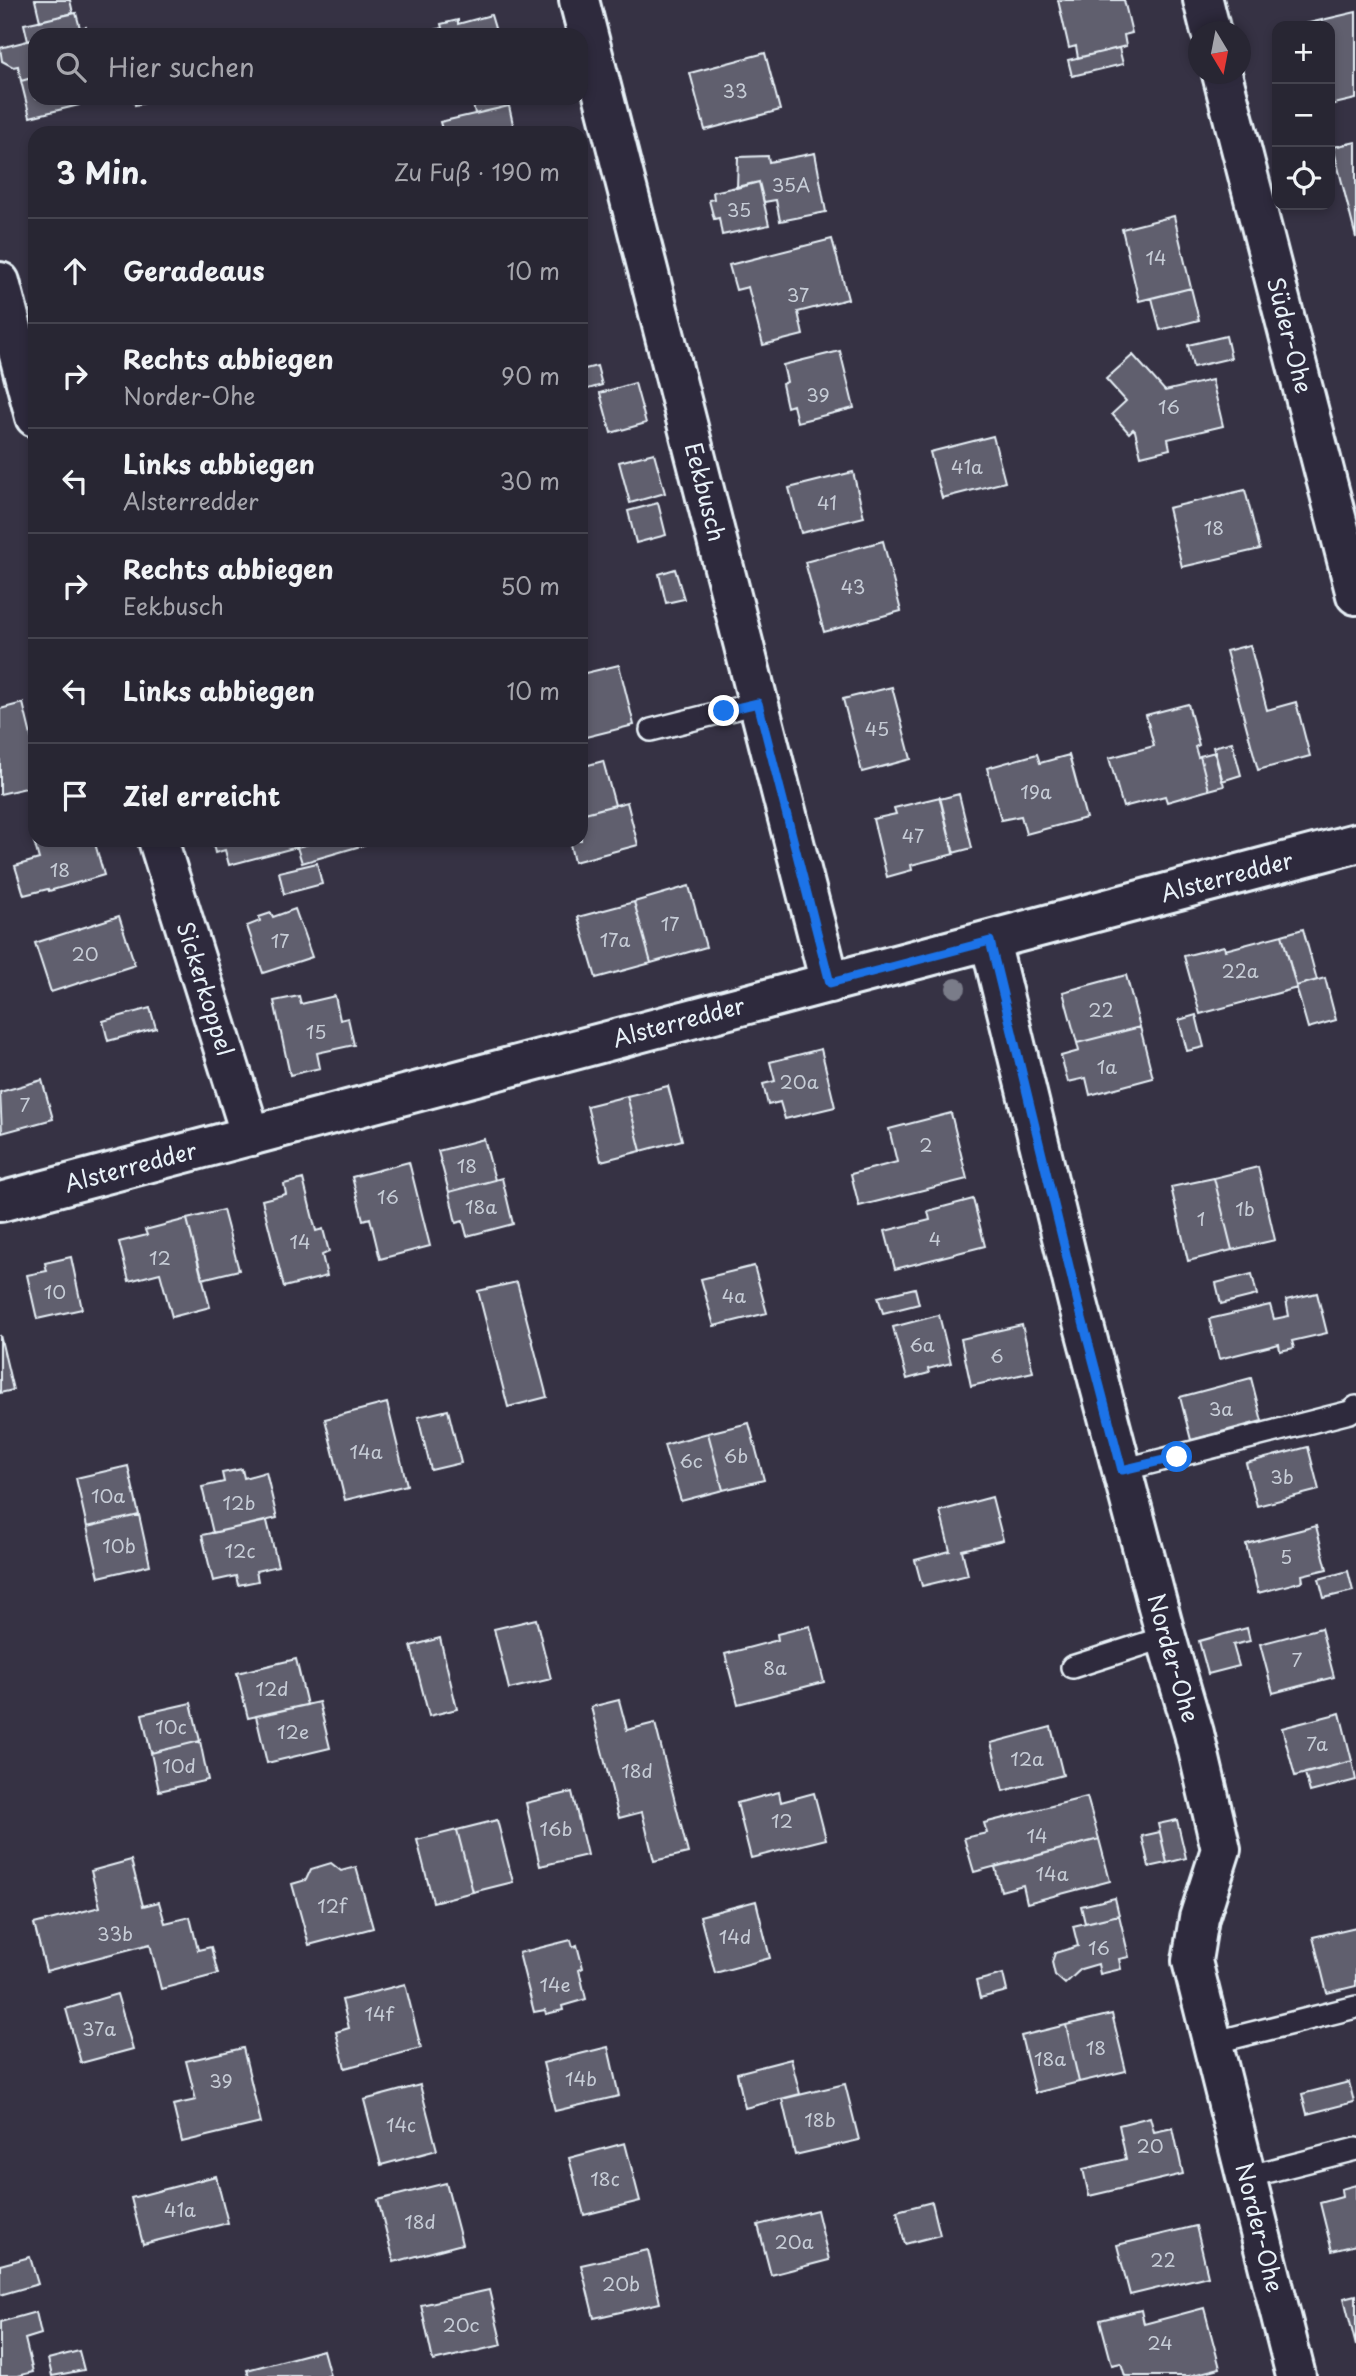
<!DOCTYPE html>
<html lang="de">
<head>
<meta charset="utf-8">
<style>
	:root { --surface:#282633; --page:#34323f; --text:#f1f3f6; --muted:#a5a5ac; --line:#44434e }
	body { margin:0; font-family:"Playpen Sans",sans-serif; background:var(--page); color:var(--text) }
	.controls { position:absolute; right:21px; top:21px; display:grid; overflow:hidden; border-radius:14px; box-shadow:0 4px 10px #0003 }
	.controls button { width:63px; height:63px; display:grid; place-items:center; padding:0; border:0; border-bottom:2px solid var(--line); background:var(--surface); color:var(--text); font:35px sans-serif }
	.compass { position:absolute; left:1188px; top:21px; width:63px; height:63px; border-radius:50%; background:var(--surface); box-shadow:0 4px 10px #0003; rotate:170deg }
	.stop { position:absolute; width:21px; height:21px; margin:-16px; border:5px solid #1a73e8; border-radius:50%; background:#fff }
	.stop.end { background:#1a73e8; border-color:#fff; box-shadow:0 2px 7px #0008 }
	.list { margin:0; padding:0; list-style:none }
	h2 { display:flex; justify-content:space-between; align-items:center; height:91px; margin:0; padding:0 28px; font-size:30px }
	h2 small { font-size:23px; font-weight:400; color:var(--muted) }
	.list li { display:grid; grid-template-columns:46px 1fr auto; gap:21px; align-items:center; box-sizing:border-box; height:105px; padding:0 28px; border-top:2px solid var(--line) }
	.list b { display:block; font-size:26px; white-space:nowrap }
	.list p { margin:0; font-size:23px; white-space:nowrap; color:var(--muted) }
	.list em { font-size:23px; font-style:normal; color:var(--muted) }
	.icon { flex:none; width:38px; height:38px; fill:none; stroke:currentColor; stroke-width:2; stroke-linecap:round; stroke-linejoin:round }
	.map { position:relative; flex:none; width:1356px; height:2376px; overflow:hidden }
	.search { position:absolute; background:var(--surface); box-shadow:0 4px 10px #0003; left:28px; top:28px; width:560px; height:77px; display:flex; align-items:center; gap:18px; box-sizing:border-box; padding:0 24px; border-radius:21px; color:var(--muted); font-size:26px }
	.panel { position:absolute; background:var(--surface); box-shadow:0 4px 10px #0003; left:28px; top:126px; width:560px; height:721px; border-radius:21px }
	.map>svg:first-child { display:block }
	.building { fill:#605e6e; stroke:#e8f1f8; stroke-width:2 }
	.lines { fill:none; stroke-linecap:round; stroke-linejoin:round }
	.lane-casing { stroke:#e8f1f8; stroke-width:26 }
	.street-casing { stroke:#e8f1f8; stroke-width:44 }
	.lane { stroke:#2f2a3d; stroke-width:21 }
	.street { stroke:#2f2a3d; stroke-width:38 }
	.tree { fill:#7a7b89 }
	.route { stroke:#1a73e8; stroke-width:9 }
	.labels { text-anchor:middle; stroke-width:6; stroke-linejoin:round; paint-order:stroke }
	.number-label { font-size:19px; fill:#c6ccd6 }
	.street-label { font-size:23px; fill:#e8f1f8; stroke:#2f2a3d }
</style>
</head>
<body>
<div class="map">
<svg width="1356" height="2376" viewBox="0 0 1356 2376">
	<rect width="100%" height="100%" fill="#363244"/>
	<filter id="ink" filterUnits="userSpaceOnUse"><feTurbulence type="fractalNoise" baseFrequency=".0143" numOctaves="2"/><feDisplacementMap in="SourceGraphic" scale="14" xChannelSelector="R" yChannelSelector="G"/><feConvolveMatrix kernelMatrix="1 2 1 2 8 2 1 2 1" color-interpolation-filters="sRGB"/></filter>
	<g filter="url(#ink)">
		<path class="building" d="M35,0H70L73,13L40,21Z
			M1058,0H1124L1132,33L1124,35L1126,46L1078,58L1076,46L1069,48Z
			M1356,12V99L1330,105V26H1306L1305,24Z
			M76,13L80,28L53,35H35V39L28,41L24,24Z
			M491,15L497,35H416L442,28L441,24L458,20V24Z
			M86,27L88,35H53L80,28Z
			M35,39V77L21,81L18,66L13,67L2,61L0,48Z
			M1119,48L1123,64L1072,76L1068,60Z
			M765,53L780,110L705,130L690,73Z
			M35,77V98H77L79,105L30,117L21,81Z
			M134,98H165V99L135,105Z
			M472,98H507L509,106L475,114Z
			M509,106L515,133H443L440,122Z
			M1356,142V238L1333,147Z
			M815,153L826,212L780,221L776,200L764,202L759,182L737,188L738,157L768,156L769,162Z
			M759,182L769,225L722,235L719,218L714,219L709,200L714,199L713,192Z
			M1174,216L1191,288L1139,301L1122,229Z
			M832,239L848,299L798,312L803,335L763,345L748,287L736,290L729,265Z
			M1191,288L1199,320L1160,330L1152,298Z
			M1226,336L1231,358L1193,367L1188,345Z
			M840,351L854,408L797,422L793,405L787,407L782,384L787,382L783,365Z
			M1133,355L1165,391L1212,380L1223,426L1168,439L1170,449L1141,456L1135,431L1133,429L1129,433L1112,414L1126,401L1106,379Z
			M597,366L602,385L581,391V370Z
			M635,383L646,423L611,433L600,393Z
			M993,436L1005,482L942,498L930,452Z
			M654,453L665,493L630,503L619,462Z
			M853,472L864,517L801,533L789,488Z
			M1245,490L1260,549L1182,567L1168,508Z
			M658,503L666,535L636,543L628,511Z
			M883,541L901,611L824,632L805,562Z
			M675,569L684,599L666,603L659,574Z
			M1250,645L1267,710L1296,702L1310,756L1258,770L1226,651Z
			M619,665L634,725L582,738L581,674Z
			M892,687L911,759L862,772L843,699Z
			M23,703L35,752V786L0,794V709Z
			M1188,704L1199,745L1195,747L1198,757L1200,756L1209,790L1167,802L1165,796L1123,807L1109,758L1154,746L1146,715Z
			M1232,742L1241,775L1222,781L1213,747Z
			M1215,752L1224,786L1209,790L1200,756Z
			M1037,754L1040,763L1069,755L1086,818L1026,834L1021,816L1001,820L987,768Z
			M603,761L615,805L581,814V767Z
			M959,794L972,848L953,853L940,799Z
			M940,797L954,854L911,865L912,870L887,877L873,819L896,814L894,808Z
			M627,802L638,845L574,862L569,840H581V814Z
			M35,837V840H94L104,875L49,891L48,889L24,895L15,866L39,859L33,838Z
			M212,840H324L229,865L225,850L215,853Z
			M324,840H362L364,845L302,863L297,847Z
			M317,863L322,884L284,894L279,872Z
			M689,886L706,947L651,963L634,902Z
			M634,902L651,963L596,978L578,917Z
			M295,909L312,957L263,973L247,926L260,921L259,917L271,913L273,917Z
			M119,916L135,965L51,992L35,943Z
			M1303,929L1317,980L1296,986L1282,935Z
			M1282,935L1297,988L1200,1014L1184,956L1224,946L1225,950Z
			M1126,975L1140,1027L1077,1043L1063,992Z
			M1325,978L1336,1020L1308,1028L1296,986Z
			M299,996L301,1004L335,996L340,1020L348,1018L354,1045L317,1053L320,1068L290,1075L274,1001Z
			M150,1008L156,1028L108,1041L103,1021Z
			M1196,1015L1204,1047L1187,1051L1179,1020Z
			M1140,1027L1153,1078L1090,1095L1086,1078L1068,1082L1061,1056L1079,1051L1077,1043Z
			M821,1049L835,1107L785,1119L780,1102L768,1105L763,1084L775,1081L770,1062Z
			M42,1080L53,1119L2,1133L0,1092Z
			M668,1086L682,1140L641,1151L627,1096Z
			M627,1096L641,1151L601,1161L587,1106Z
			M951,1113L967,1179L859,1206L851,1174L897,1162L889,1129Z
			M484,1139L495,1180L449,1192L438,1151Z
			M409,1162L430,1246L380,1259L370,1218L363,1220L352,1177Z
			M1258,1167L1275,1240L1232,1250L1214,1178Z
			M502,1178L513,1224L467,1236L463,1221L456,1223L449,1192Z
			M1214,1178L1232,1250L1188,1261L1171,1187Z
			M303,1179L316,1231L323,1229L329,1252L322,1255L327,1276L284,1287L262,1200L286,1194L284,1184Z
			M973,1199L985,1246L895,1269L885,1231L930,1220L928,1211Z
			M223,1210L239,1270L202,1279L187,1219Z
			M187,1219L210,1307L172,1317L160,1273L129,1281L119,1242L147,1235L145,1230Z
			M71,1257L82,1309L37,1319L27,1275L47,1271L45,1263Z
			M754,1266L767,1313L714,1326L701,1279Z
			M1252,1274L1257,1295L1221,1304L1216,1283Z
			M517,1282L547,1397L508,1407L478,1291Z
			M915,1288L919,1304L883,1313L878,1297Z
			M1317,1293L1327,1333L1292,1341L1294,1348L1280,1351L1279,1344L1219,1359L1209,1319L1270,1305L1274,1319L1289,1316L1286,1300Z
			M939,1315L951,1363L928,1369L929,1373L907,1379L893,1327Z
			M1022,1325L1033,1372L971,1386L961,1339Z
			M0,1335L13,1390L0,1393Z
			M1251,1378L1262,1421L1191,1440L1180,1397Z
			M387,1403L407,1485L345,1500L325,1419Z
			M448,1410L461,1463L431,1470L418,1417Z
			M749,1423L764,1480L723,1490L708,1433Z
			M708,1433L723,1490L681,1501L664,1445Z
			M1308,1447L1319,1490L1257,1506L1246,1463Z
			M128,1466L139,1515L87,1527L76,1478Z
			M242,1469L244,1478L266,1472L277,1518L213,1533L202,1487L224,1482L222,1473Z
			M992,1497L1003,1540L962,1550L968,1575L922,1586L915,1560L950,1551L940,1511Z
			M139,1515L150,1565L99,1577L87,1527Z
			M267,1521L278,1566L256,1571L258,1581L238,1585L236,1576L213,1581L202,1535Z
			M1316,1526L1327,1569L1302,1575L1303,1581L1258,1593L1246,1544Z
			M1348,1571L1353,1591L1324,1598L1319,1579Z
			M536,1619L551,1679L509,1689L494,1629Z
			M810,1626L824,1682L738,1704L725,1654L778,1640L777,1634Z
			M1247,1628L1250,1641L1233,1645L1239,1666L1208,1674L1199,1641Z
			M1321,1628L1334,1677L1273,1693L1260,1644Z
			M440,1638L457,1709L429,1716L411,1646Z
			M296,1659L307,1705L248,1718L237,1673Z
			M619,1700L627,1730L655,1723L688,1853L654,1861L642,1812L619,1818L591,1707Z
			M319,1702L330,1748L267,1763L256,1716Z
			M191,1703L200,1741L151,1753L142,1714Z
			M1340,1713L1352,1761L1295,1776L1282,1728Z
			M1051,1727L1063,1775L1003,1791L991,1743Z
			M200,1741L208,1780L159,1791L151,1753Z
			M1352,1761L1356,1780L1310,1792L1305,1773Z
			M572,1792L587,1855L540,1866L526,1803Z
			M779,1792L781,1802L814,1793L826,1839L751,1858L737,1803Z
			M1087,1797L1099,1839L974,1872L964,1838L987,1833L984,1823Z
			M497,1820L513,1882L473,1892L457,1830Z
			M1177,1820L1186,1858L1167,1863L1158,1824Z
			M457,1830L473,1892L433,1902L417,1840Z
			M1160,1832L1167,1863L1149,1867L1142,1836Z
			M1099,1839L1110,1881L1027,1903L1023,1885L1001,1891L995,1867Z
			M131,1860L143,1906L159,1902L165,1923L190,1917L198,1950L211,1947L218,1974L161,1989L150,1944L46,1971L34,1924L100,1907L91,1871Z
			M331,1863L341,1871L356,1867L373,1928L309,1945L292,1884L306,1880L311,1869Z
			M1115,1898L1119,1915L1085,1923L1081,1906Z
			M756,1901L770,1958L715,1973L700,1916Z
			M1119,1915L1129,1957L1119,1959L1121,1969L1100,1974L1098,1964L1081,1969L1065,1984L1055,1975L1052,1962L1055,1953L1078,1946L1073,1926Z
			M1356,1927V1986L1327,1993L1313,1937Z
			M571,1940L573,1947L577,1945L583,1968L579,1970L586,1999L562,2006L563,2010L546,2014L545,2010L534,2012L519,1953Z
			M1003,1974L1007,1991L980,1998L976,1981Z
			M405,1984L421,2048L345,2068L336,2032L349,2028L342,2000Z
			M117,1994L133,2049L81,2063L66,2009Z
			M1112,2014L1126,2071L1079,2082L1066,2025Z
			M1066,2025L1079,2082L1035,2093L1021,2036Z
			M608,2047L619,2096L555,2111L543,2063Z
			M243,2048L261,2123L182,2142L173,2105L196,2100L186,2061Z
			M791,2059L800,2094L745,2108L737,2073Z
			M1349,2082L1354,2102L1307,2114L1302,2094Z
			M845,2084L859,2140L795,2155L782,2099Z
			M420,2085L437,2150L381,2165L364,2100Z
			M1150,2117L1154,2132L1173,2128L1183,2174L1089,2196L1083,2169L1126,2159L1119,2125Z
			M625,2143L640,2201L584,2215L569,2158Z
			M216,2176L228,2223L143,2244L131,2198Z
			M446,2183L462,2244L394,2262L378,2200Z
			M1356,2185V2245L1332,2251L1320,2203L1342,2197L1341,2189Z
			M932,2202L940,2235L905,2244L897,2211Z
			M817,2210L829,2260L771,2275L758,2225Z
			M1196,2226L1208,2276L1130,2295L1117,2245Z
			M648,2250L660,2303L594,2318L581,2265Z
			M30,2257L38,2284L0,2295V2265Z
			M489,2290L502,2345L433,2361L421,2305Z
			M1356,2295V2346L1344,2298Z
			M1204,2308L1220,2368L1189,2376H1125L1121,2363L1112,2365L1100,2320L1141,2310L1144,2324Z
			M36,2312L41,2334L25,2339L33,2372L17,2376H0V2322Z
			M323,2350L330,2376H249L247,2370Z
			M79,2351L84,2370L52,2376L48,2359Z"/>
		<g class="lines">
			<g class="lane-casing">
				<path id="lane" d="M651,730L758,703
					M1122,1470L1350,1412L1356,1407
					M1072,1667L1166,1637
					M1212,2043L1356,2007
					M1246,2177L1356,2149"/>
			</g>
			<g class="street-casing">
				<g id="street">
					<path id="s1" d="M579,0L830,983"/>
					<path d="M1203,0L1211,32"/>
					<path id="s2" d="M1222,74L1356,595"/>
					<path d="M0,282L35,417"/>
					<path id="s3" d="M158,840L251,1136"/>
					<path id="s4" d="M990,941L1078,1303L1166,1637L1194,1733L1221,1849L1199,1918L1192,1961L1296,2376"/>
					<path id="s5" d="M0,1202L1356,843"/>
				</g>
			</g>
			<use href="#lane" class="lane"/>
			<use href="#street" class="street"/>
		</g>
		<circle class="tree" cx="956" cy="988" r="10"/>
	</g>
	<g class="lines" filter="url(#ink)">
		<path class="route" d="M724,711L758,703L830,983L990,941L1078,1303L1122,1470L1177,1457"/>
	</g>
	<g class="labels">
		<g class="number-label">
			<text x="735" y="98">33</text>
			<text x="791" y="192">35A</text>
			<text x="739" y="217">35</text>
			<text x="1156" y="265">14</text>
			<text x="798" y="302">37</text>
			<text x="818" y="402">39</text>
			<text x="1169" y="414">16</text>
			<text x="967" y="474">41a</text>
			<text x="827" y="510">41</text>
			<text x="1214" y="535">18</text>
			<text x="853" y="594">43</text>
			<text x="877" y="736">45</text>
			<text x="1036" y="799">19a</text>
			<text x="913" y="843">47</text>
			<text x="60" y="877">18</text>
			<text x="670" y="931">17</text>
			<text x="615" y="947">17a</text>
			<text x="280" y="948">17</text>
			<text x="85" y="961">20</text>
			<text x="1240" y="978">22a</text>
			<text x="1101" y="1017">22</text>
			<text x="316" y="1039">15</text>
			<text x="1107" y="1074">1a</text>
			<text x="799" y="1089">20a</text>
			<text x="25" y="1112">7</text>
			<text x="926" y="1152">2</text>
			<text x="467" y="1173">18</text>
			<text x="388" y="1204">16</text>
			<text x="481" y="1214">18a</text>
			<text x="1245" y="1216">1b</text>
			<text x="1201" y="1226">1</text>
			<text x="935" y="1246">4</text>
			<text x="300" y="1249">14</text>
			<text x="160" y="1265">12</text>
			<text x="55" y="1299">10</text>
			<text x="734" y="1303">4a</text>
			<text x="922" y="1352">6a</text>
			<text x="997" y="1363">6</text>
			<text x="1221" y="1416">3a</text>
			<text x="366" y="1459">14a</text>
			<text x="736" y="1463">6b</text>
			<text x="691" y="1468">6c</text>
			<text x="1282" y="1484">3b</text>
			<text x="108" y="1503">10a</text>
			<text x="239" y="1510">12b</text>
			<text x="119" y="1553">10b</text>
			<text x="240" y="1558">12c</text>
			<text x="1286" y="1564">5</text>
			<text x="1297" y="1667">7</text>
			<text x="775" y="1675">8a</text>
			<text x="272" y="1696">12d</text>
			<text x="171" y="1734">10c</text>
			<text x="293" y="1739">12e</text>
			<text x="1317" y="1751">7a</text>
			<text x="1027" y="1766">12a</text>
			<text x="179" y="1773">10d</text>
			<text x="637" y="1778">18d</text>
			<text x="782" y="1828">12</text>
			<text x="556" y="1836">16b</text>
			<text x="1037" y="1843">14</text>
			<text x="1052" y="1881">14a</text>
			<text x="332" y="1913">12f</text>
			<text x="115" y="1941">33b</text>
			<text x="735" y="1944">14d</text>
			<text x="1099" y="1955">16</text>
			<text x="555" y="1992">14e</text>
			<text x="379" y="2021">14f</text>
			<text x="99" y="2036">37a</text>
			<text x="1096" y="2055">18</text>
			<text x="1050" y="2066">18a</text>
			<text x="581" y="2086">14b</text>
			<text x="221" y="2088">39</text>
			<text x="820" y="2127">18b</text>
			<text x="401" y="2132">14c</text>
			<text x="1150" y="2153">20</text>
			<text x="605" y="2186">18c</text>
			<text x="180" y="2217">41a</text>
			<text x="420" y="2229">18d</text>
			<text x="794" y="2249">20a</text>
			<text x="1163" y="2267">22</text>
			<text x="621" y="2291">20b</text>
			<text x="461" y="2332">20c</text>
			<text x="1160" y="2350">24</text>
		</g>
		<g class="street-label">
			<text dy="8" stroke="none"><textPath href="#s2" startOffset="270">Süder-Ohe</textPath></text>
			<text dy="8" stroke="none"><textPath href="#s1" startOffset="508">Eekbusch</textPath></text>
			<text dy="8" stroke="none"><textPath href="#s5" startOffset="1269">Alsterredder</textPath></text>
			<text dy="8" stroke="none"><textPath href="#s3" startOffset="156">Sickerkoppel</textPath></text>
			<text dy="8" stroke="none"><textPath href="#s5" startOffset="702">Alsterredder</textPath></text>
			<text dy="8" stroke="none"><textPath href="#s5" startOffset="135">Alsterredder</textPath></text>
			<text dy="8" stroke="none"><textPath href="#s4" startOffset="740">Norder-Ohe</textPath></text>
			<text dy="8" stroke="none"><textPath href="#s4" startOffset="1328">Norder-Ohe</textPath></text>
		</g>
	</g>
</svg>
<div class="controls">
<button>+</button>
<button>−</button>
<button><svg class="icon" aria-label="locate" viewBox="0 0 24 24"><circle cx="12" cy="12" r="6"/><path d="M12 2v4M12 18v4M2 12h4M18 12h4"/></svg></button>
</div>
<svg class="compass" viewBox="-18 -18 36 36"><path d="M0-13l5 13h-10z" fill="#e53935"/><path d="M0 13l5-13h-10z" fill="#a5a5ac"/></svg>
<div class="stop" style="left:1177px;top:1457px"></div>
<div class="stop end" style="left:724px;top:711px"></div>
<div class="search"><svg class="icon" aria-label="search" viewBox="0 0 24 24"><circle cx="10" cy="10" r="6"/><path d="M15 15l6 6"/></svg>Hier suchen</div>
<section class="panel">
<h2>3 Min.<small>Zu Fuß · 190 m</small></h2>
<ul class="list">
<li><svg class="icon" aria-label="ahead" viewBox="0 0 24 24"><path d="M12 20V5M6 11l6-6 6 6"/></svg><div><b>Geradeaus</b></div><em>10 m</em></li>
<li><svg class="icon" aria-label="right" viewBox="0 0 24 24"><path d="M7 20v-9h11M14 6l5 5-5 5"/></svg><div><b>Rechts abbiegen</b><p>Norder-Ohe</p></div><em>90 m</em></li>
<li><svg class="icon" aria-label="left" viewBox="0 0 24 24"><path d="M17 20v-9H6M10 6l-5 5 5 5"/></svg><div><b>Links abbiegen</b><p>Alsterredder</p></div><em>30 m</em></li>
<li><svg class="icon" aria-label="right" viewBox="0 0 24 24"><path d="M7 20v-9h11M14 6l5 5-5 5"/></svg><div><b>Rechts abbiegen</b><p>Eekbusch</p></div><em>50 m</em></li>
<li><svg class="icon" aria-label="left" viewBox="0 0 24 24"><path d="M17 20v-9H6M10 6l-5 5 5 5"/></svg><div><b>Links abbiegen</b></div><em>10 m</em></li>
<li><svg class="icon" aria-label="arrive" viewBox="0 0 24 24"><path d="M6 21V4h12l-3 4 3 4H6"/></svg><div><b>Ziel erreicht</b></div></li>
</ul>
</section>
</div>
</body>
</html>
